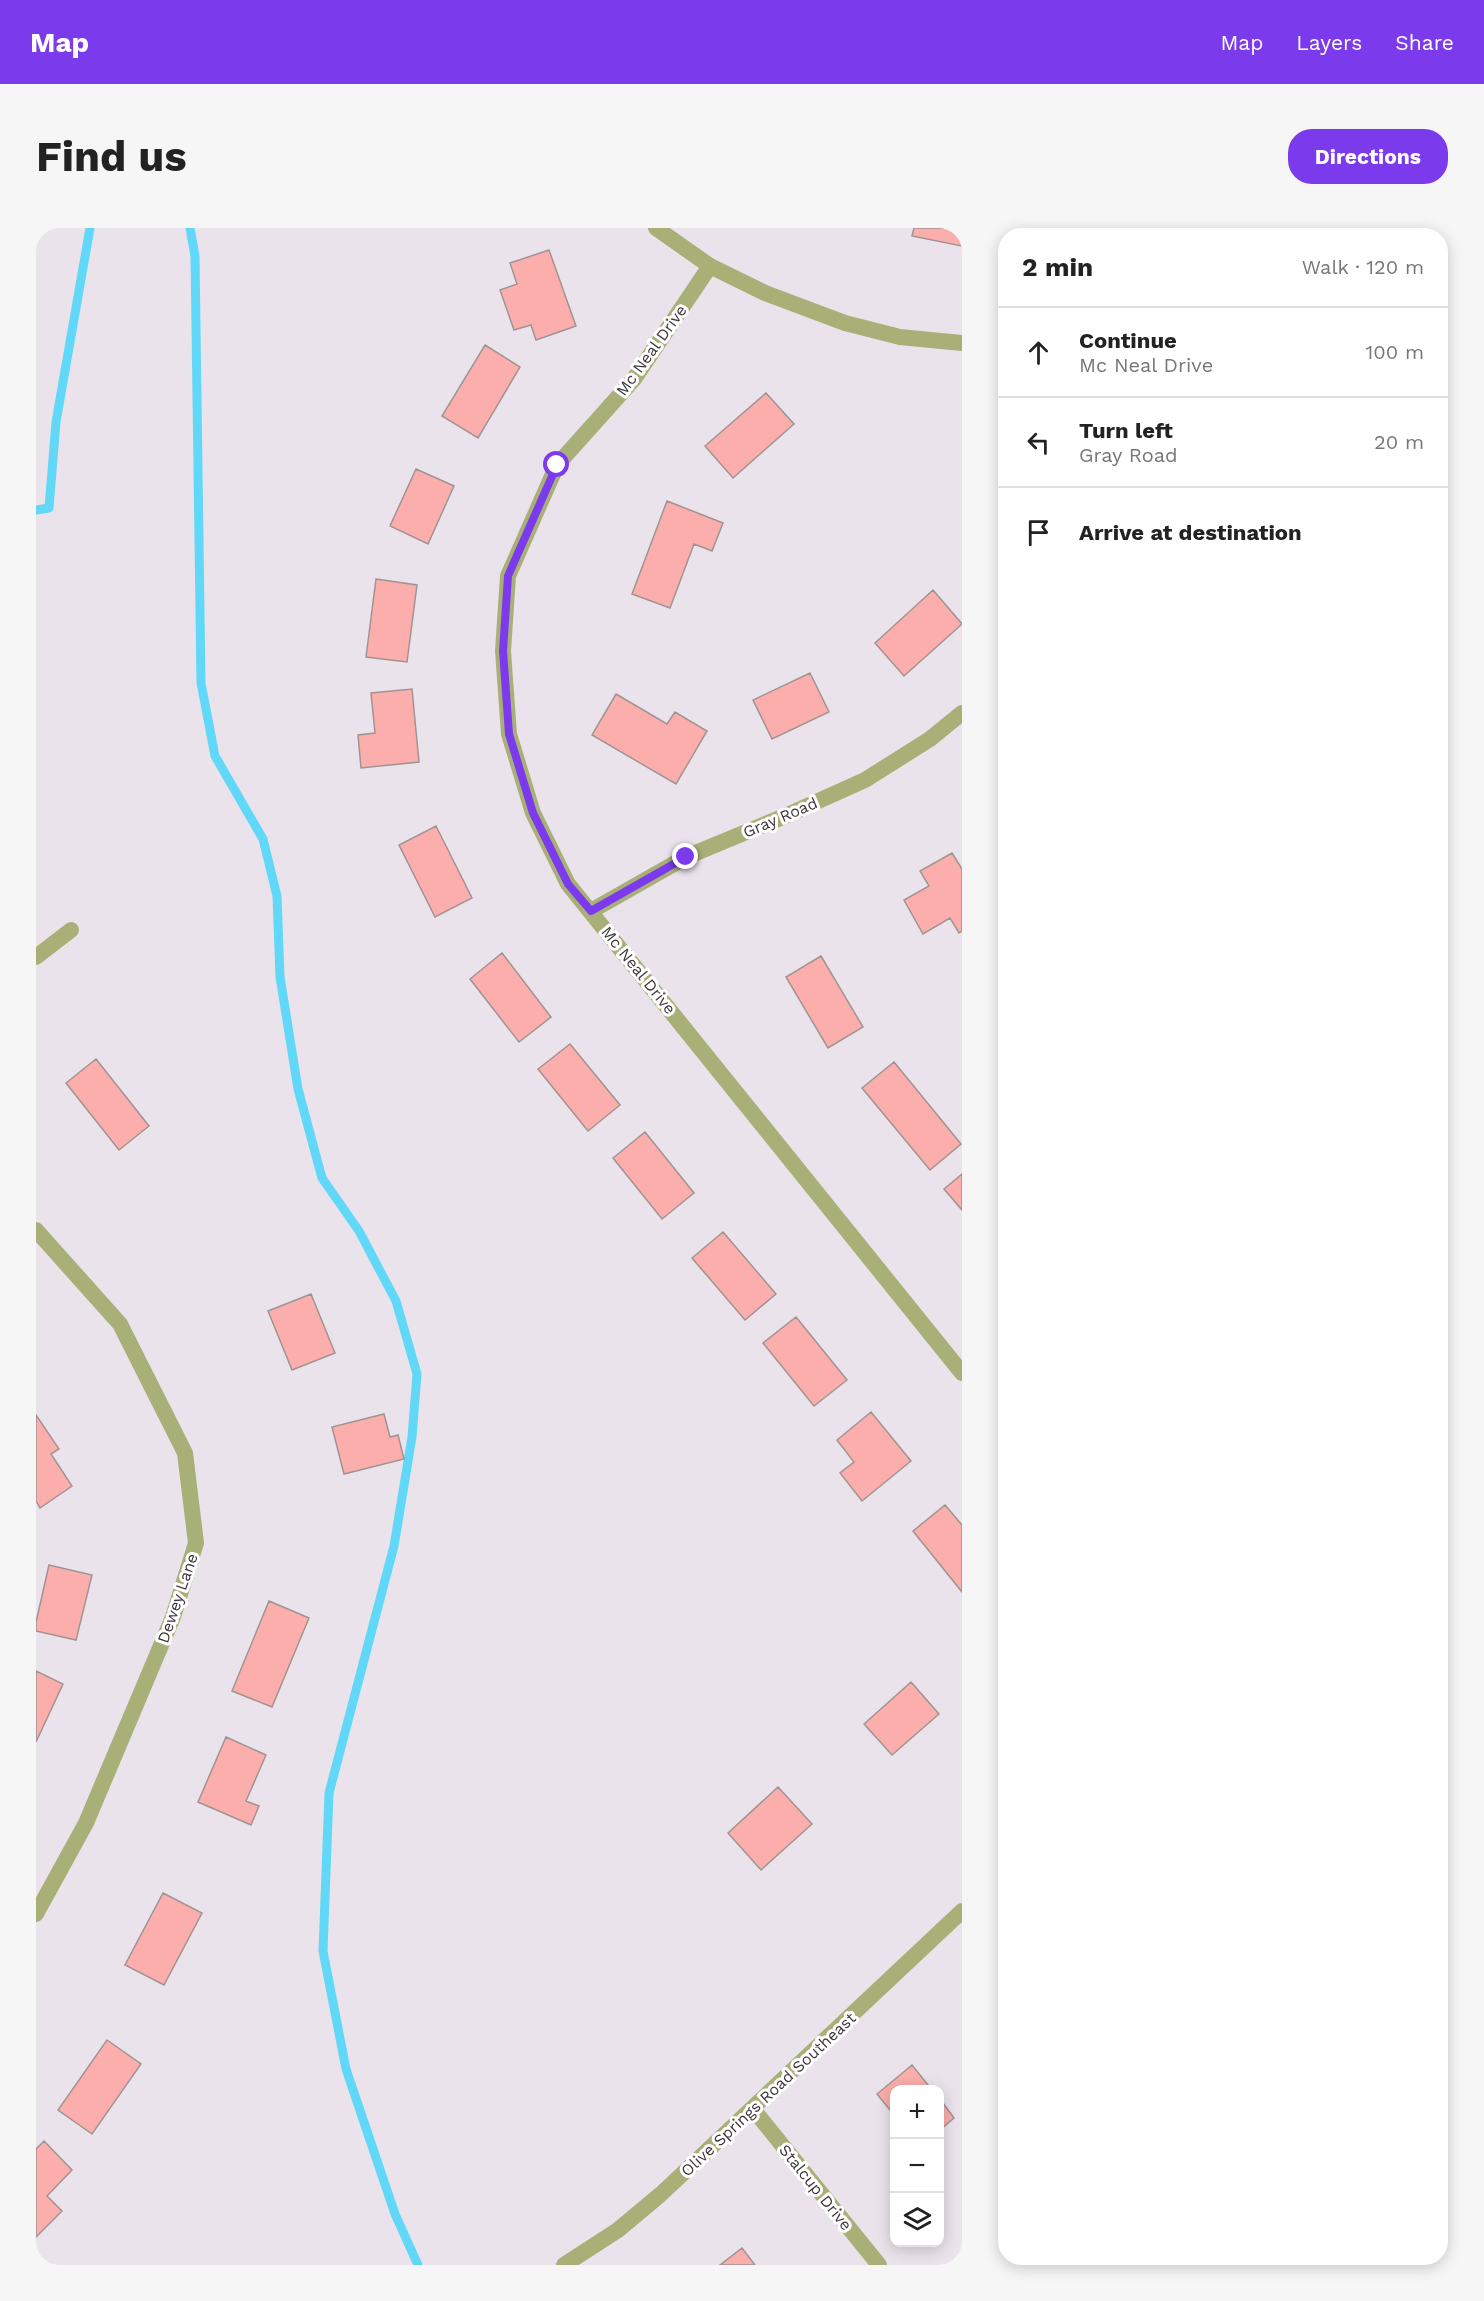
<!DOCTYPE html>
<html lang="en">
<head>
<meta charset="utf-8">
<style>
	:root { --surface:#fff; --page:#f6f6f6; --text:#222; --muted:#767676; --line:#e0e0e0; --accent:#7c3aed }
	body { margin:0; font-family:"Work Sans",sans-serif; background:var(--page); color:var(--text) }
	.controls { position:absolute; right:18px; bottom:18px; display:grid; overflow:hidden; border-radius:12px; box-shadow:0 3px 15px #0003 }
	.controls button { width:54px; height:54px; display:grid; place-items:center; padding:0; border:0; border-bottom:2px solid var(--line); background:var(--surface); color:var(--text); font:30px sans-serif }
	.stop { position:absolute; width:18px; height:18px; margin:-14px; border:4px solid #7c3aed; border-radius:50%; background:#fff }
	.stop.end { background:#7c3aed; border-color:#fff; box-shadow:0 2px 6px #0008 }
	.list { margin:0; padding:0; list-style:none }
	h2 { display:flex; justify-content:space-between; align-items:center; height:78px; margin:0; padding:0 24px; font-size:26px }
	h2 small { font-size:20px; font-weight:400; color:var(--muted) }
	.list li { display:grid; grid-template-columns:39px 1fr auto; gap:18px; align-items:center; box-sizing:border-box; height:90px; padding:0 24px; border-top:2px solid var(--line) }
	.list b { display:block; font-size:22px; white-space:nowrap }
	.list p { margin:0; font-size:20px; white-space:nowrap; color:var(--muted) }
	.list em { font-size:20px; font-style:normal; color:var(--muted) }
	.icon { flex:none; width:33px; height:33px; fill:none; stroke:currentColor; stroke-width:2; stroke-linecap:round; stroke-linejoin:round }
	.map { position:relative; flex:none; width:926px; height:2037px; overflow:hidden; border-radius:24px }
	header { display:flex; align-items:center; gap:36px; box-sizing:border-box; height:84px; padding:0 30px; background:var(--accent); color:#fff }
	header strong { font-size:28px }
	nav { display:flex; gap:33px; margin-inline-start:auto; font-size:21px }
	.intro { display:flex; align-items:center; justify-content:space-between; box-sizing:border-box; height:144px; padding:0 36px }
	h1 { margin:0; font-size:42px }
	.button { padding:15px 27px; border-radius:24px; background:var(--accent); color:#fff; font-size:21px; font-weight:700 }
	main { display:flex; gap:36px; padding:0 36px }
	aside { flex:1; background:var(--surface); border-radius:24px; box-shadow:0 3px 15px #0003 }
	.map>svg:first-child { display:block }
	.lines { fill:none; stroke-linecap:round; stroke-linejoin:round }
	.stream { stroke:#62d8f8; stroke-width:9 }
	.building { fill:#fbaeab; stroke:#a09493; stroke-width:1.5 }
	.minor { stroke:#a9b077; stroke-width:16 }
	.tertiary { stroke:#a9b077; stroke-width:16 }
	.route { stroke:#7c3aed; stroke-width:8 }
	.labels { text-anchor:middle; stroke-width:6; stroke-linejoin:round; paint-order:stroke }
	.street-label { font-size:16px; fill:#3b373b; stroke:#fff }
</style>
</head>
<body>
<header>
<strong>Map</strong>
<nav><a>Map</a><a>Layers</a><a>Share</a></nav>
</header>
<div class="intro"><h1>Find us</h1><a class="button">Directions</a></div>
<main>
<div class="map">
<svg width="926" height="2037" viewBox="0 0 926 2037">
	<rect width="100%" height="100%" fill="#ebe3ec"/>
	<g class="lines">
		<path class="stream" d="M154,0L159,28L165,455L179,528L227,611L241,668L244,749L262,861L286,950L323,1003L360,1073L381,1146L376,1209L358,1318L293,1565L287,1723L310,1841L359,1986L382,2037
			M0,282L13,280L20,194L54,0"/>
	</g>
	<path class="building" d="M878,0H926V18L876,8Z
		M513,22L540,98L500,112L495,97L478,102L464,62L481,56L474,35Z
		M449,117L484,139L442,210L406,188Z
		M730,165L758,196L697,250L669,218Z
		M380,241L418,258L392,316L354,298Z
		M631,273L687,295L676,323L658,316L634,380L596,366Z
		M340,351L381,357L371,434L330,429Z
		M897,362L926,396L868,448L839,415Z
		M774,445L793,484L736,511L717,472Z
		M376,461L383,534L325,540L322,507L339,505L335,465Z
		M580,466L631,496L639,484L671,503L640,556L556,507Z
		M400,598L436,670L399,689L363,617Z
		M916,625L926,641V703L923,705L914,690L887,706L868,672L893,658L884,643Z
		M466,725L515,789L483,814L434,751Z
		M785,728L827,799L792,820L750,749Z
		M534,816L584,877L552,903L502,841Z
		M60,831L113,898L83,922L30,855Z
		M858,834L925,916L894,942L826,860Z
		M609,904L658,965L626,991L577,930Z
		M926,946V982L908,961Z
		M687,1004L740,1066L709,1092L656,1030Z
		M275,1066L299,1125L256,1142L232,1083Z
		M760,1089L811,1152L778,1178L727,1115Z
		M835,1184L875,1233L826,1273L804,1245L818,1234L801,1212Z
		M348,1186L354,1209L362,1207L368,1231L308,1246L296,1199Z
		M0,1187L23,1221L15,1226L36,1258L4,1280L0,1273Z
		M909,1277L926,1297V1364L877,1303Z
		M13,1337L56,1347L40,1412L0,1403V1394Z
		M233,1373L273,1390L236,1479L196,1463Z
		M0,1443L27,1456L0,1514Z
		M875,1454L903,1486L856,1527L828,1496Z
		M190,1509L230,1527L210,1573L223,1578L215,1597L162,1574Z
		M742,1559L776,1596L725,1642L692,1605Z
		M127,1665L166,1685L128,1757L89,1737Z
		M71,1812L105,1836L56,1906L22,1882Z
		M876,1837L896,1862H858V1887L841,1866Z
		M904,1871L918,1890L904,1902Z
		M8,1913L36,1942L11,1968L26,1983L0,2009V1921Z
		M706,2020L719,2037H684Z"/>
	<g class="lines">
		<path class="minor" d="M674,38L598,151L521,237L472,348L467,423L473,506L497,585L532,656L926,1145
			M555,683L650,629L749,588L829,552L894,511L926,485
			M0,729L35,702
			M0,1002L84,1096L149,1225L160,1315L137,1389L50,1595L0,1686
			M717,1881L843,2037"/>
		<path class="tertiary" d="M620,0L674,38L729,65L809,95L864,109L926,115
			M528,2037L582,2002L625,1966L926,1683"/>
	</g>
	<g class="lines">
		<path class="route" d="M521,237L472,348L467,423L473,506L497,585L532,656L555,683L650,629"/>
	</g>
	<g class="labels">
		<g class="street-label">
			<text transform="translate(615 122) rotate(-54)" y="6">Mc Neal Drive</text>
			<text transform="translate(744 589) rotate(-23)" y="6">Gray Road</text>
			<text transform="translate(603 742) rotate(51)" y="6">Mc Neal Drive</text>
			<text transform="translate(141 1370) rotate(-71)" y="6">Dewey Lane</text>
			<text transform="translate(732 1866) rotate(-43)" y="6">Olive Springs Road Southeast</text>
			<text transform="translate(780 1959) rotate(51)" y="6">Stalcup Drive</text>
		</g>
	</g>
</svg>
<div class="controls">
<button>+</button>
<button>−</button>
<button><svg class="icon" aria-label="layers" viewBox="0 0 24 24"><path d="M12 4l9 5-9 5-9-5zM3 14l9 5 9-5"/></svg></button>
</div>
<div class="stop" style="left:521px;top:237px"></div>
<div class="stop end" style="left:650px;top:629px"></div>
</div>
<aside>
<h2>2 min<small>Walk · 120 m</small></h2>
<ul class="list">
<li><svg class="icon" aria-label="ahead" viewBox="0 0 24 24"><path d="M12 20V5M6 11l6-6 6 6"/></svg><div><b>Continue</b><p>Mc Neal Drive</p></div><em>100 m</em></li>
<li><svg class="icon" aria-label="left" viewBox="0 0 24 24"><path d="M17 20v-9H6M10 6l-5 5 5 5"/></svg><div><b>Turn left</b><p>Gray Road</p></div><em>20 m</em></li>
<li><svg class="icon" aria-label="arrive" viewBox="0 0 24 24"><path d="M6 21V4h12l-3 4 3 4H6"/></svg><div><b>Arrive at destination</b></div></li>
</ul>
</aside>
</main>
</body>
</html>
